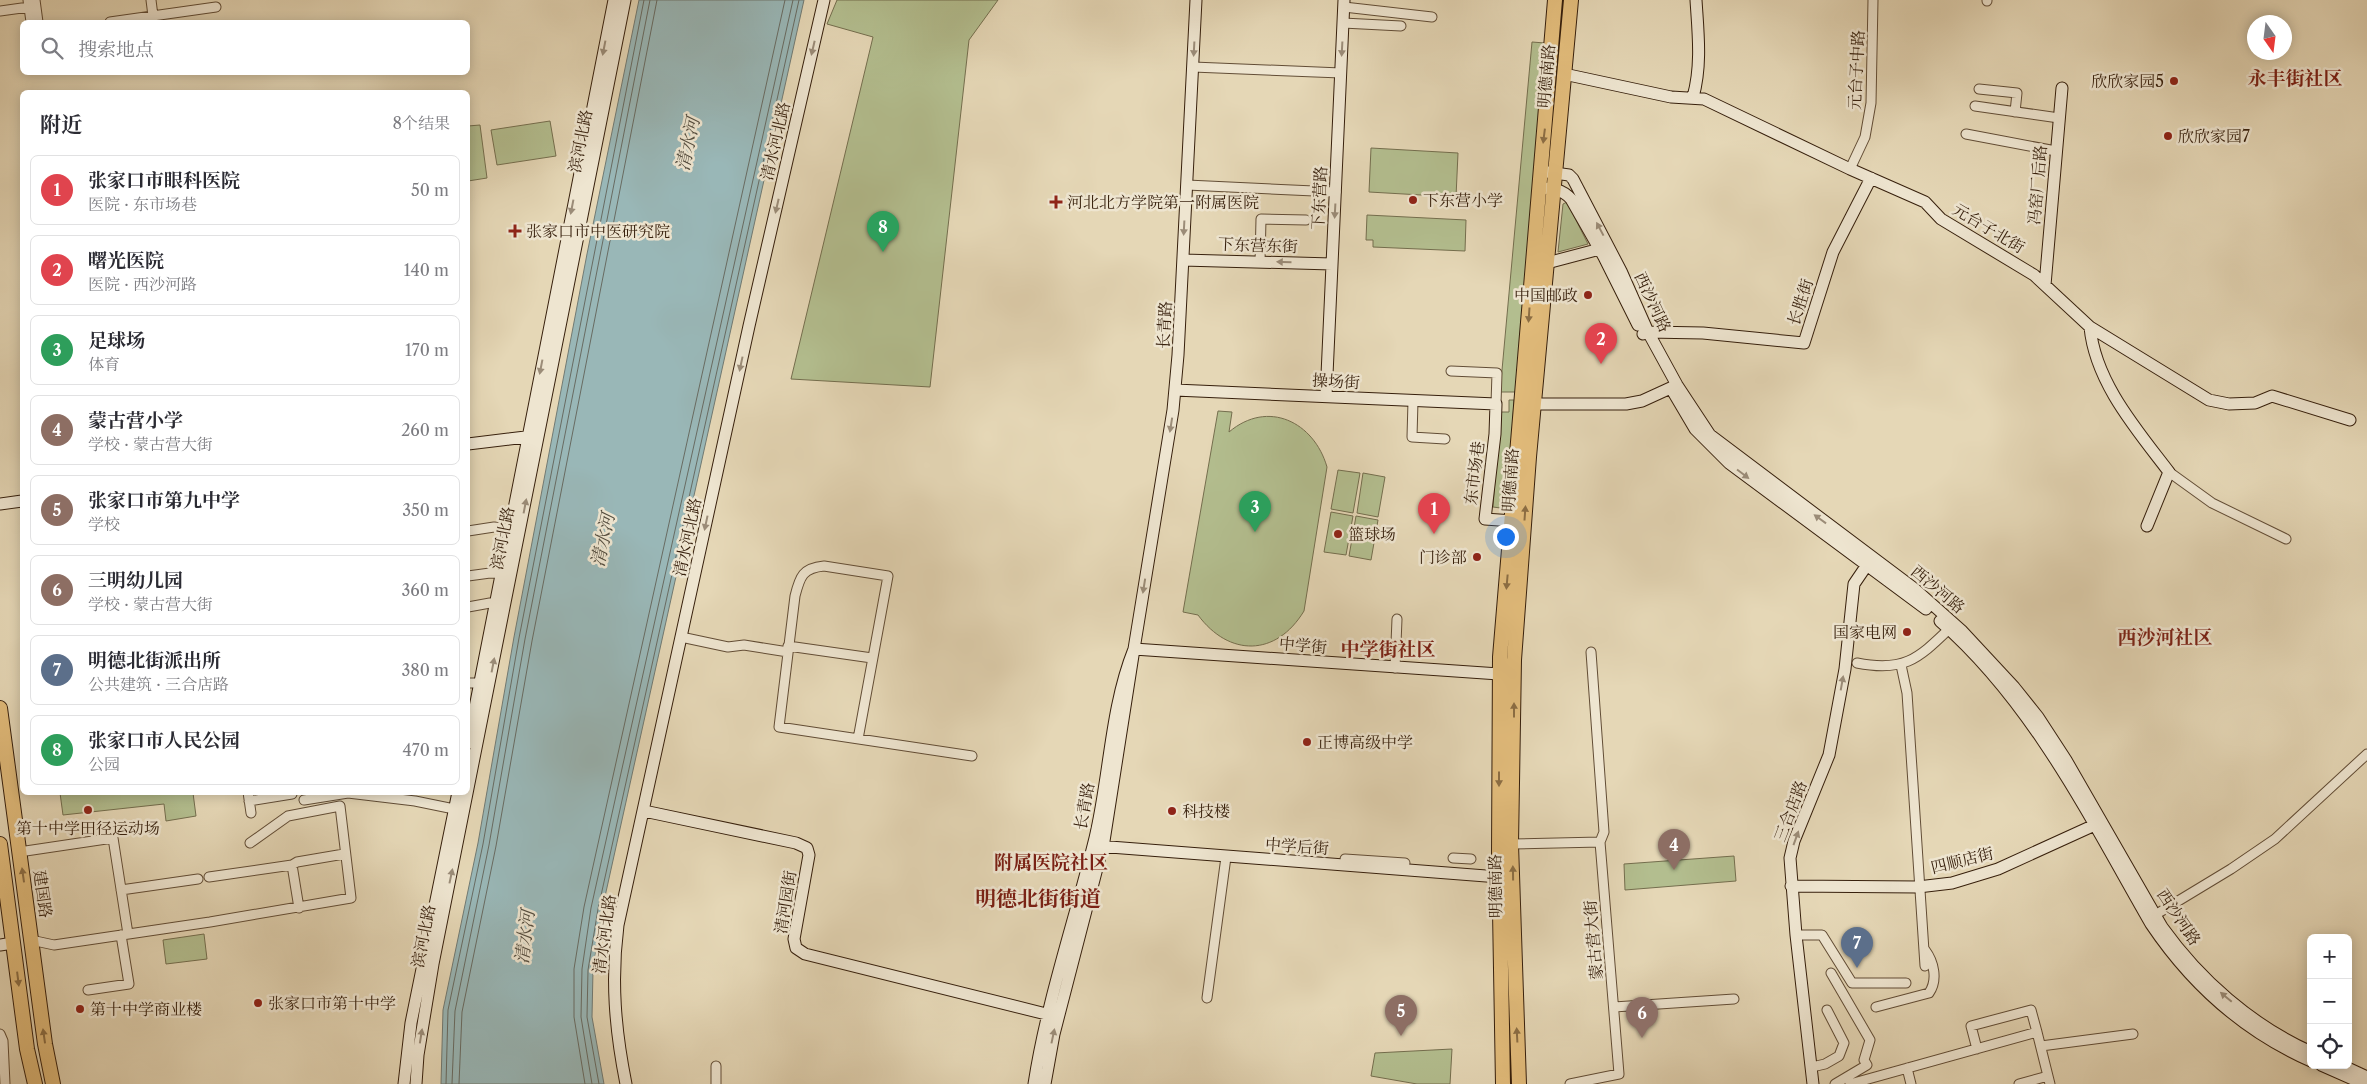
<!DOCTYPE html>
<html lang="zh">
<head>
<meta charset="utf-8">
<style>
	:root { --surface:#fff; --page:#f2f2f3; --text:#2b2b33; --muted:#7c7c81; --line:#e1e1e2; --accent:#0b8043 }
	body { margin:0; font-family:"Libre Caslon Text","Noto Serif SC",serif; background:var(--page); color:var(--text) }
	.controls { position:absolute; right:15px; bottom:15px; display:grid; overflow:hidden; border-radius:8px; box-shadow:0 2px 12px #0003 }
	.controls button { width:45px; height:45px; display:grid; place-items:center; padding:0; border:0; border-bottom:1px solid var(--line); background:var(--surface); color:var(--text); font:25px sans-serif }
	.compass { position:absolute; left:2247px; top:15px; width:45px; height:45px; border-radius:50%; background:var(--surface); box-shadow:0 2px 12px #0003; rotate:166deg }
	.you { position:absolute; left:1505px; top:536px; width:18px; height:18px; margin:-12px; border:4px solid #fff; border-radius:50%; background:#1a73e8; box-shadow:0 0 0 8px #1a73e833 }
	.badge { display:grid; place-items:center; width:32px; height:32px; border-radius:50%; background:var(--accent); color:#fff; font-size:16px; font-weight:700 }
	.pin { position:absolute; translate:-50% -41px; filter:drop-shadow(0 1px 2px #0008) }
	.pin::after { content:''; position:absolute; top:26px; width:18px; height:15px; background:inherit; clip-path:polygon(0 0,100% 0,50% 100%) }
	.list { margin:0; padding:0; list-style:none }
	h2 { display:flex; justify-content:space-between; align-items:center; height:65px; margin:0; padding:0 20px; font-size:21px }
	h2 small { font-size:16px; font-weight:400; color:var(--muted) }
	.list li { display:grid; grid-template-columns:32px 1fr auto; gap:15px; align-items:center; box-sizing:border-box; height:70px; margin:0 10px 10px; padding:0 10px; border:1px solid var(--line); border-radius:8px }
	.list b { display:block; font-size:19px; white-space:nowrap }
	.list p { margin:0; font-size:16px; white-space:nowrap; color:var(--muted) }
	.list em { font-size:16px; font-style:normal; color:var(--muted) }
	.icon { flex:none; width:28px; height:28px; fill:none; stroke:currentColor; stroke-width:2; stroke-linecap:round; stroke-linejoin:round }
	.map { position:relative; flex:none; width:2367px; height:1084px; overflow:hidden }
	.search { position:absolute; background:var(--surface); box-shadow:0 2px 12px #0003; left:20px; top:20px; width:450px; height:55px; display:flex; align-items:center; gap:12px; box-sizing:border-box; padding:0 18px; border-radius:8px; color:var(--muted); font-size:19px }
	.panel { position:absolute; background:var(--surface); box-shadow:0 2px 12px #0003; left:20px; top:90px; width:450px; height:705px; border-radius:8px }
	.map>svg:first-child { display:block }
	.green { fill:#b3be8f; stroke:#746e4e }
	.water { fill:#99b7b7; stroke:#717a73 }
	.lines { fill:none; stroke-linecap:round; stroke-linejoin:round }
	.shore { stroke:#686b62; stroke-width:1 }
	.street-casing { stroke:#624d36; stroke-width:11 }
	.secondary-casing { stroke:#361f0c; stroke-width:13 }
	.primary-casing { stroke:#361f0c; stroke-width:16 }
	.street { stroke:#eee5d0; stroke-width:9 }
	.secondary { stroke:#eee5d0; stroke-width:11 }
	.primary { stroke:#e2bc7b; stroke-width:14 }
	.oneway { fill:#9b8c78 }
	.oneway2 { fill:#8c6e44 }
	.poi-dot { fill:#8f2418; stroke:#eee5d0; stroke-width:2 }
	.labels { text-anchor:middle; stroke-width:5; stroke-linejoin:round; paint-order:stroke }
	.street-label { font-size:16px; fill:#361f0c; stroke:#eee5d0 }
	.poi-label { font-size:16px; fill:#361f0c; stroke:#eee5d0; text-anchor:start }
	.water-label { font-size:18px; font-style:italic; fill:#544d3f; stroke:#eee5d0 }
	.quarter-label { font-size:19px; font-weight:bold; fill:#7a1f14; stroke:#eee5d0 }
	.district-label { font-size:21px; font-weight:bold; fill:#7a1f14; stroke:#eee5d0 }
</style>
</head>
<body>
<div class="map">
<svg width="2367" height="1084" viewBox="0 0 2367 1084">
	<rect width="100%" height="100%" fill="#e5d7b6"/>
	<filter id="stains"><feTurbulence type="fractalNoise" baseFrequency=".004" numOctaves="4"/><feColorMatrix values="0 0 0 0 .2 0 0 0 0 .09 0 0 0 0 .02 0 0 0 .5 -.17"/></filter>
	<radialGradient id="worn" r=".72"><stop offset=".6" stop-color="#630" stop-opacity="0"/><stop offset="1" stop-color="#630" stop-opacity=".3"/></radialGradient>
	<path class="green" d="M837,0H998L969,40L930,387L791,379L873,37L827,24Z
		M1532,42L1545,43L1516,392H1500Z
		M550,121L556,156L497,165L491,130Z
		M480,125L487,178L468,181V126Z
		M1371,148L1458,153L1456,197L1369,192Z
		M1567,202L1588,244L1558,252L1563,204Z
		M1367,215L1466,220L1465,251L1373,247V240H1366Z
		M1509,400H1514L1508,509L1493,507L1500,412H1509Z
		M1218,411L1232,412L1229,432C1268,399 1314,422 1327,467L1304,611C1276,657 1229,657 1198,615L1183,612Z
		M1338,470L1360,473L1353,513L1331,509Z
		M1363,473L1385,477L1378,517L1357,513Z
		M1331,512L1353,516L1346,555L1324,552Z
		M1356,516L1378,520L1371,560L1349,556Z
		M60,793H193L196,816L166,821L164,804L63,815Z
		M1734,856L1736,881L1625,890L1624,864Z
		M204,934L207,959L166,964L163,940Z
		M1452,1049L1450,1084H1417L1371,1076L1375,1053Z"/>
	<path class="water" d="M639,0H804L602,910L593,970L592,1017L604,1084H441L443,1010L478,843L514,637L587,254Z"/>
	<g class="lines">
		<path class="shore" d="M446,1084L448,1010L483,844L519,638L644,0
			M452,1084L455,1011L489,845L525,639L650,0
			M459,1084L462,1012L496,846L532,641L657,0
			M585,1084L574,1017V969L584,907L785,0
			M592,1084L581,1017L582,969L591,908L793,0
			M599,1084L587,1017L588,970L598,909L799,0"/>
		<g class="street-casing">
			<path id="street" d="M28,0L31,22
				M35,0L38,22
				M151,0L153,16
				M1987,1V0
				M1344,7L1432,17
				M0,11L29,7
				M110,22L216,7
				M1343,23L1401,26
				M1193,67L1341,73
				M1979,89L2017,93L2015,112
				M1975,106L2059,118
				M1966,134L2056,151
				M1850,169L1865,137L1871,103L1873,0
				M1187,185L1336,192
				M1260,262L1261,219L1306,220
				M1451,371L1497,373L1496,404
				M1413,401L1412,437L1445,439
				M2169,472L2212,503L2286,539
				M468,531L494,527L514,529
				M468,576L490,573L507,574
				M468,607L490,603L502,604
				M681,637L728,647L744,645L788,652
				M788,646L872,658
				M1591,652L1604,832L1600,842
				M1857,663C1903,672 1917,660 1949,629
				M1901,665L1907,693L1925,966
				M1395,668L1397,619
				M468,683H484
				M858,739L888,576L824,566C803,568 800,576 795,596L779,727L972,756
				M248,792L251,813
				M304,800L348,793L415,801L459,810
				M249,801L292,794
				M1511,844L1600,842L1619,1074L1570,1084
				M19,852L113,838L128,934
				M1453,858L1471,859
				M1345,859L1405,863
				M292,865L299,908
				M209,877L292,865L297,862L344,854
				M121,890L198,879
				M2155,915L2231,869L2275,839L2367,754
				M1796,935H1822L1852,983H1906
				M31,940L54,945L210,922L351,898L340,806L288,816L250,843
				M1831,973L1870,1040L1864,1060L1867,1065L1835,1084
				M88,990L129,984L121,935
				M1207,998L1226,857
				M1614,1007L1734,999
				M1876,1007L1929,993C1938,980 1934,962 1925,950
				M0,1034L3,1041L5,1084
				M2041,1046L2133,1034
				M1977,1049L1971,1026L2031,1010L2037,1032
				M716,1066V1084
				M1812,1067L1825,1064L1839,1056L1844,1043L1827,1010
				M1907,1068L1911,1084
				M1850,1084L2037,1032L2050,1084
				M2019,1084L2048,1076"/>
		</g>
		<g class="secondary-casing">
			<path id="secondary" d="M1564,74L1671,97L1704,99L1850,169L1925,202L1941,219L2034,275L2090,327L2209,400L2229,404L2255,403L2272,396L2350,420
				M1693,97C1702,65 1698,32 1696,0
				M1540,171L1569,175L1573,179L1621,271L1648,332L1677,385L1710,435L1916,590L1961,630L2014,687L2038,717L2066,760L2162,927C2200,980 2251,1025 2311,1052
				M1539,188C1552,188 1562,189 1571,199L1604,257L1638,325
				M1183,260L1332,264
				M1547,263L1600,249
				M2045,285L2062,88
				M2090,327C2095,382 2137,430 2169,472L2147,526
				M1643,334L1648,332L1703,333L1804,343L1833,252L1871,178
				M1175,390L1496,404L1495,434L1485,519L1513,521
				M1672,390L1695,429L1729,463L1926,609
				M1326,397L1344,0
				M1534,404H1626L1642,401L1677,385
				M468,444L534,436
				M0,504L22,501
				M1940,621C2034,703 2090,818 2151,924C2192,985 2243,1031 2311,1061
				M468,743L614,0
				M644,811L796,843L807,848L809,855L794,939L796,948L805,954L1054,1016
				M1097,846L1499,877
				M1791,886L1918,887L1952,883L1998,869L2099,823
				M0,945L13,943
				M2321,1065L2364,1084
				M2341,1065L2367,1077
				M404,1084L411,1023L458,792
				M416,1084L418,1055L433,964L625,0
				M626,1084C615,1029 611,980 618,925L749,326L824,0
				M1034,1084C1047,1000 1075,920 1095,838C1110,775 1110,709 1134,649L1173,410L1178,355L1196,0
				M1045,1084L1054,1034L1104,841L1134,649L1499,674
				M1813,1084L1796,935L1790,858L1794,841L1829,755L1845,669L1854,584L1871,559"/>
		</g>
		<g class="primary-casing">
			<path id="primary" d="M0,708L45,1044L53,1084
				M0,844L27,1049L35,1084
				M1503,1084L1499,854L1500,657L1555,0
				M1519,1084L1511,844L1514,660L1529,457L1571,0"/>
		</g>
		<use href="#street" class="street"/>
		<use href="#secondary" class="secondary"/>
		<use href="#primary" class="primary"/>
	</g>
	<defs><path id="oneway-solid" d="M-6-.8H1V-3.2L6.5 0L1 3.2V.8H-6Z" transform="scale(1.25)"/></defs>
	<g class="oneway">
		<use href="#oneway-solid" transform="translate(604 48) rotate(101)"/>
		<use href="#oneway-solid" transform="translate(813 48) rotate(103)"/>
		<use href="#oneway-solid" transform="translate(1194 49) rotate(93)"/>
		<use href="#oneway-solid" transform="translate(1342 49) rotate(93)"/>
		<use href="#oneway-solid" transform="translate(777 206) rotate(103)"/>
		<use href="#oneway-solid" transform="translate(572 207) rotate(101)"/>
		<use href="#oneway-solid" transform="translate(1335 211) rotate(93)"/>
		<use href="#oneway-solid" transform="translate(1184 228) rotate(93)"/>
		<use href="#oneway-solid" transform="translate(1600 229) rotate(-118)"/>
		<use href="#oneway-solid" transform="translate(1284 262) rotate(-178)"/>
		<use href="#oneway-solid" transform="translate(741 364) rotate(102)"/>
		<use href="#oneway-solid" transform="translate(541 367) rotate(101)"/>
		<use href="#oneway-solid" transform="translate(1171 425) rotate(99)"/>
		<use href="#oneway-solid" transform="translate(1743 474) rotate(37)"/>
		<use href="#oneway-solid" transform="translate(525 506) rotate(-79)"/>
		<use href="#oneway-solid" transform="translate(1820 519) rotate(-144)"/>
		<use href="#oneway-solid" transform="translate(706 523) rotate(102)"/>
		<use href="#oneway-solid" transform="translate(1144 586) rotate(99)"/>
		<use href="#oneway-solid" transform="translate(493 665) rotate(-79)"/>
		<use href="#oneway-solid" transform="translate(1842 683) rotate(-80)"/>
		<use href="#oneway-solid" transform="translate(1796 838) rotate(-70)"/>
		<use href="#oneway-solid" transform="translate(451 876) rotate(-78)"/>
		<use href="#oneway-solid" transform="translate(2226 997) rotate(-140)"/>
		<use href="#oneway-solid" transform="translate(421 1036) rotate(-81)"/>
		<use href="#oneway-solid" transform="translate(1053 1036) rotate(-78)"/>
	</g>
	<g class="oneway2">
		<use href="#oneway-solid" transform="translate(1544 136) rotate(97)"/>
		<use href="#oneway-solid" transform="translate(1529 315) rotate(94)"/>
		<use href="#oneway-solid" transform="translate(1525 513) rotate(-86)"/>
		<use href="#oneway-solid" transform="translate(1507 582) rotate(95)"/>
		<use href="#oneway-solid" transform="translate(1514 710) rotate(-90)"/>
		<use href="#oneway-solid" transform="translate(1499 779) rotate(90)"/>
		<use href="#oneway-solid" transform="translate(1513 873) rotate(-91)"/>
		<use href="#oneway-solid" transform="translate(23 875) rotate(-98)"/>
		<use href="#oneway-solid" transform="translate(18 979) rotate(83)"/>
		<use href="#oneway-solid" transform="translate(1517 1035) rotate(-93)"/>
		<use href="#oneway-solid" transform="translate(44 1036) rotate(-98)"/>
	</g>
	<g class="poi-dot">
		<circle cx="2174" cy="81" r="5"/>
		<circle cx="2168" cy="136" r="5"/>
		<circle cx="1413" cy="200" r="5"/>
		<path d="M1053.5 194.5h5v5h5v5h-5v5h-5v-5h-5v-5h5z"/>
		<path d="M512.5 223.5h5v5h5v5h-5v5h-5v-5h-5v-5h5z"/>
		<circle cx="1588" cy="295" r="5"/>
		<circle cx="1338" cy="534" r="5"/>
		<circle cx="1477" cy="557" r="5"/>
		<circle cx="1907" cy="632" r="5"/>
		<circle cx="1307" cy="742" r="5"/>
		<circle cx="88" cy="810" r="5"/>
		<circle cx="1172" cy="811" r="5"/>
		<circle cx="258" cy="1003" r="5"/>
		<circle cx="80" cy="1009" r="5"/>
	</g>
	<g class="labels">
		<g class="street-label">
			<text transform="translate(1856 70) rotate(-87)" y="6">元台子中路</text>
			<text transform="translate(1546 76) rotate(-85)" y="6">明德南路</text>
			<text transform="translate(580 141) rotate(-79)" y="6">滨河北路</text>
			<text transform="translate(775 141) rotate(-77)" y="6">清水河北路</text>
			<text transform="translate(2037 185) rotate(-85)" y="6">冯窑厂后路</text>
			<text transform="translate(1319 198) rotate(-87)" y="6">下东营路</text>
			<text transform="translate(1989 228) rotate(31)" y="6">元台子北街</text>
			<text transform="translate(1258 245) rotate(2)" y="6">下东营东街</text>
			<text transform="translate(1653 302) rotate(65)" y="6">西沙河路</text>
			<text transform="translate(1800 302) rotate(-72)" y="6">长胜街</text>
			<text transform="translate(1164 325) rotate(-87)" y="6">长青路</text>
			<text transform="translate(1336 381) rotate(3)" y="6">操场街</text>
			<text transform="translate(1474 473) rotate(-83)" y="6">东市场巷</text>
			<text transform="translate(1510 480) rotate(-86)" y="6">明德南路</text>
			<text transform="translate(687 537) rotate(-78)" y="6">清水河北路</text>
			<text transform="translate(502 538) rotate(-79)" y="6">滨河北路</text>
			<text transform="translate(1938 589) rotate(40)" y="6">西沙河路</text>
			<text transform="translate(1303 645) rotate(5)" y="6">中学街</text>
			<text transform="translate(1084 806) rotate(-80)" y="6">长青路</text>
			<text transform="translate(1790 811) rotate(-69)" y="6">三合店路</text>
			<text transform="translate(1297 846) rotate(4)" y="6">中学后街</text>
			<text transform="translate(1962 860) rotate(-14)" y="6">四顺店街</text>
			<text transform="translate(1495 886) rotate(-91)" y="6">明德南路</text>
			<text transform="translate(43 894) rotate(82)" y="6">建国路</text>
			<text transform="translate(785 902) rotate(-81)" y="6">清河园街</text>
			<text transform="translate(2179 917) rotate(56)" y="6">西沙河路</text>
			<text transform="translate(604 934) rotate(-82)" y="6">清水河北路</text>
			<text transform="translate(423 936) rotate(-79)" y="6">滨河北路</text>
			<text transform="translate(1593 940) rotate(-95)" y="6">蒙古营大街</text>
		</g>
		<g class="poi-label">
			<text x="2164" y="87" text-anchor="end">欣欣家园5</text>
			<text x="2178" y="142">欣欣家园7</text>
			<text x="1423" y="206">下东营小学</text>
			<text x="1067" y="208">河北北方学院第一附属医院</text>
			<text x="526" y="237">张家口市中医研究院</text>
			<text x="1578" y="301" text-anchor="end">中国邮政</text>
			<text x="1348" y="540">篮球场</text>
			<text x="1467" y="563" text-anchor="end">门诊部</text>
			<text x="1897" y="638" text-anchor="end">国家电网</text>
			<text x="1317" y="748">正博高级中学</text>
			<text x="1182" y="817">科技楼</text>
			<text x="88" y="834" text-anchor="middle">第十中学田径运动场</text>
			<text x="268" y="1009">张家口市第十中学</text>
			<text x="90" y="1015">第十中学商业楼</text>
		</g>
		<g class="water-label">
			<text transform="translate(688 144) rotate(-78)" y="6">清水河</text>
			<text transform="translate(603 540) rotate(-78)" y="6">清水河</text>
			<text transform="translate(525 937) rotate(-83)" y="6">清水河</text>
		</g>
		<g class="quarter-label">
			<text x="2295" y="85">永丰街社区</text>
			<text x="2165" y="644">西沙河社区</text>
			<text x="1388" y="656">中学街社区</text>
			<text x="1051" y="869">附属医院社区</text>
		</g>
		<g class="district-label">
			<text x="1038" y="906">明德北街街道</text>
		</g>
	</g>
	<rect width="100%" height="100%" filter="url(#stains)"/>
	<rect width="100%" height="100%" fill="url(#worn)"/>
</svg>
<div class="controls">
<button>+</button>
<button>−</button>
<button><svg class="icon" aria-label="locate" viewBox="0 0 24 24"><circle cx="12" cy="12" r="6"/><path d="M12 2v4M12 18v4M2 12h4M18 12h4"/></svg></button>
</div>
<svg class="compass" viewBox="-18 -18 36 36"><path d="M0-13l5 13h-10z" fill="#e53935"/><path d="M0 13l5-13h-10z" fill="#7c7c81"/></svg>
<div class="you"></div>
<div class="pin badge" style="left:1434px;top:534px;background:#e0444e">1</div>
<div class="pin badge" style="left:1601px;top:364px;background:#e0444e">2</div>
<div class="pin badge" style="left:1255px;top:532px;background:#2e9e5b">3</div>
<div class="pin badge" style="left:1674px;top:870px;background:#8d6e63">4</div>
<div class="pin badge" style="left:1401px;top:1036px;background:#8d6e63">5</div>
<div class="pin badge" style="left:1642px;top:1038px;background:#8d6e63">6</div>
<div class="pin badge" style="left:1857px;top:968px;background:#5c6f8a">7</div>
<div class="pin badge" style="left:883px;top:252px;background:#2e9e5b">8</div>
<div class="search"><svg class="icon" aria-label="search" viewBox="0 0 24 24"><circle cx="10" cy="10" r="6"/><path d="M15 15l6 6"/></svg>搜索地点</div>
<section class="panel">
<h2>附近<small>8个结果</small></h2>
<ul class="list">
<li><span class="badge" style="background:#e0444e">1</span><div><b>张家口市眼科医院</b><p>医院 · 东市场巷</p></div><em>50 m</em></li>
<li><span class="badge" style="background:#e0444e">2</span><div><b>曙光医院</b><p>医院 · 西沙河路</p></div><em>140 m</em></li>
<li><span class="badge" style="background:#2e9e5b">3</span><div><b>足球场</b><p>体育</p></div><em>170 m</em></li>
<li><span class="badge" style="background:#8d6e63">4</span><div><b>蒙古营小学</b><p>学校 · 蒙古营大街</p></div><em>260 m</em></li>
<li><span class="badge" style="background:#8d6e63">5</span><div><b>张家口市第九中学</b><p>学校</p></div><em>350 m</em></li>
<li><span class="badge" style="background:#8d6e63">6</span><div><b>三明幼儿园</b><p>学校 · 蒙古营大街</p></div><em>360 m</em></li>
<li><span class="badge" style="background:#5c6f8a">7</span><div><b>明德北街派出所</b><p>公共建筑 · 三合店路</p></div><em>380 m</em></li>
<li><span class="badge" style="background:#2e9e5b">8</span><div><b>张家口市人民公园</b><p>公园</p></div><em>470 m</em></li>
</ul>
</section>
</div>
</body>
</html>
